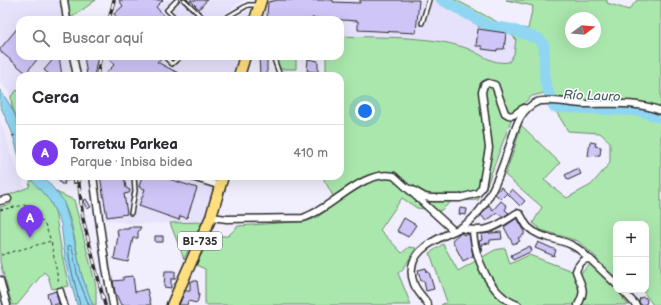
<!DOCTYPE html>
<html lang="es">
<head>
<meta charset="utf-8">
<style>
	:root { --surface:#fff; --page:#f2f2f3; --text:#2b2b33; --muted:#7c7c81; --line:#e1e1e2; --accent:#7c3aed }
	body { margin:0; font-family:"Balsamiq Sans",sans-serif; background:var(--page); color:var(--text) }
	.controls { position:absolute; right:12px; bottom:12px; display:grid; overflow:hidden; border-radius:8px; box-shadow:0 4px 16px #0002 }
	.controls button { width:36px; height:36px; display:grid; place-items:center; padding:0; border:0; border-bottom:1px solid var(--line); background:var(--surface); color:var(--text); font:20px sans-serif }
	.compass { position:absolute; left:565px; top:12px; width:36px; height:36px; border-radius:50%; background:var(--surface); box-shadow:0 4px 16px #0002; rotate:74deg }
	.you { position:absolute; left:365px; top:111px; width:14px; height:14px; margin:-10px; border:3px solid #fff; border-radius:50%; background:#1a73e8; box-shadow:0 0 0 6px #1a73e833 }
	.badge { display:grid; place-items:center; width:26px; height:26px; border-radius:50%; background:var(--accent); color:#fff; font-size:13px; font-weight:700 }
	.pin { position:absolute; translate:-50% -33px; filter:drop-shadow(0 1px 2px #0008) }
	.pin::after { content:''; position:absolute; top:21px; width:14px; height:12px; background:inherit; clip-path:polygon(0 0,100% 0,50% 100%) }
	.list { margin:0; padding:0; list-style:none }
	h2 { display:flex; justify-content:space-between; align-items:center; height:52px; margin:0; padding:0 16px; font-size:17px }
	h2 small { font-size:13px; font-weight:400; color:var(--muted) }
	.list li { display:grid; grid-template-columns:26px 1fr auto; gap:12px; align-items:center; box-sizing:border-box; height:56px; padding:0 16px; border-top:1px solid var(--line) }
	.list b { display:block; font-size:15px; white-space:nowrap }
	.list p { margin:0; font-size:13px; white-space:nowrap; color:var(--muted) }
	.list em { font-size:13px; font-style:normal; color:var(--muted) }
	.icon { flex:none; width:22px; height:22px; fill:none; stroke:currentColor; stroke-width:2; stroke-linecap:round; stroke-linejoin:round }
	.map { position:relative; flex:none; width:661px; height:305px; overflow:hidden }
	.search { position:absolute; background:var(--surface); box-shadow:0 4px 16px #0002; left:16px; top:16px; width:328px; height:44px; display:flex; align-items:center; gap:10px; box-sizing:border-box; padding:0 14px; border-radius:12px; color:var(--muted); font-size:15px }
	.panel { position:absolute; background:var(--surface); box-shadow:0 4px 16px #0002; left:16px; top:72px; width:328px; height:108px; border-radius:12px }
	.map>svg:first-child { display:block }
	.built { fill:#e7e2fb }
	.green { fill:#aae7ad; stroke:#6a896c; fill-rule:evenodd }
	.water { fill:#90d6f2; stroke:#6892a2 }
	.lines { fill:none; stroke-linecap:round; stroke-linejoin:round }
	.shore { stroke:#536f7b; stroke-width:1 }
	.river { stroke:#90d6f2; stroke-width:11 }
	.building { fill:#cfc5f7; stroke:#2b2b2b }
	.service-casing { stroke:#2b2b2b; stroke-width:6 }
	.minor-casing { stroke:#2b2b2b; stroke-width:9 }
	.primary-casing { stroke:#2b2b2b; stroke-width:13 }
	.path { stroke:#2b2b2b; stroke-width:1; stroke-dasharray:3 3; stroke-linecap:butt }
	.service { stroke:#fff; stroke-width:3 }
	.minor { stroke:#fff; stroke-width:6 }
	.primary { stroke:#ffdf80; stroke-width:10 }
	.rail-casing { stroke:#2b2b2b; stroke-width:3.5 }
	.rail { stroke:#fff; stroke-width:2; stroke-dasharray:6; stroke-linecap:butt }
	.labels { text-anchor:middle; stroke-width:3; stroke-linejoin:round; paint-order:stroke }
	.shield { fill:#fff; stroke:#6b6b6b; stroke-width:1 }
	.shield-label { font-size:11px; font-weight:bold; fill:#2b2b2b }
	.water-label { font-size:13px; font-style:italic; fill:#495e67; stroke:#fff }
</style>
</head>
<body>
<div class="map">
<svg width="661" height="305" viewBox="0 0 661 305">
	<rect width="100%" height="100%" fill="#f1eefd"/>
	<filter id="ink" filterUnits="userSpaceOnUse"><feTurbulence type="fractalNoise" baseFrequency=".025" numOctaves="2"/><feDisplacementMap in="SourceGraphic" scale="8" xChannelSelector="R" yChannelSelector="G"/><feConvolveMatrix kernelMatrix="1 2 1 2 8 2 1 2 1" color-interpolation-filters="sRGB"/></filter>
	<g filter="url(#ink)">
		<path class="built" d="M0,0H60L63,20H20V56H69L73,76H20V94L17,90L11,96L0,81Z
			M116,0H244L215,20H112Z
			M266,0H436L479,23L478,27L507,31L516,39L514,54L509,62L499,64L440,41L340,36V20H261Z
			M250,10L247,20H234Z
			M104,56H176L165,66L171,70L184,56H238L232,76H99Z
			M0,120L6,135L10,153L26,189L0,197Z
			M99,176H215L213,190L202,222L135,224L105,220Z
			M0,252L15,305H0Z"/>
		<path class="green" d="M68,0H96L71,18Z
			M436,0H456L501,24L528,29L533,6L506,0H607V3L629,10L637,0H661V305H653L642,290H633H646V224H616V290H629L623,299L629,305H441L447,302L430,253L443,244L458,271L495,250L505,248L510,264L529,255L580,274L597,258L578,241L541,230L533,223L542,207L505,175L514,150L521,125L560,163L544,180L567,198L591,185L610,163V142L600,133L568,131L545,93L532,96L514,112L487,185L478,200L452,201L440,211L417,208L402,198L380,230L402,253L409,247L416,248C409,257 407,267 398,273L411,305H205V269L196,265L202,253L216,236H228L238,226L307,221L316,218L337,203L322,176H340V76H326V56H340V36C380,38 428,35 466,48C482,54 492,65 509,62L514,54L516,39L507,31L478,27L479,23ZM571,18H595V42H571Z
			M275,56H296V69H279Z
			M17,90L20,94V127L12,106L11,96Z
			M31,179L50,201L55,211L64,266L69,286L52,289L48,276L44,272L17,305H12L0,262V207L11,204L9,195L29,187Z
			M56,192L74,200L96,286V305H93C89,296 85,286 82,276C75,250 74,212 56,192Z
			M202,222L184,259L170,223Z"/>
		<path class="water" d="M0,90C20,118 20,126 20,160L12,132L0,105Z
			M28,176H43L63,200L73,234L82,277L93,305H77L66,265L61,224L50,201Z"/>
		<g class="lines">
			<path class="shore" d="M80,305L70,264L68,247L69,245L72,247L78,278L89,305"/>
			<path class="river" d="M442,0L489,26L510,29L539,39L544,45L545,82L554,107L640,111L661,118"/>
		</g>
		<path class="building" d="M119,0H163L156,7L168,20H119L114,14L123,6Z
			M190,0H207L199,9Z
			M278,0H333V2L360,3V0H419L416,33L358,30V21L312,18V20H271L267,15L268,2Z
			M20,25V56H40L26,73L0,51V49Z
			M478,29L506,33L504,49H497V51L482,49V46H476Z
			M56,56H59L62,76H51L44,70Z
			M84,56H98L94,76H87Z
			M107,56H161L162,58L157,62L184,76H172L166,73L163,76H103L114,65Z
			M259,56L267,57V76H260Z
			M308,59L318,61V72L307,71Z
			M590,142L596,143L595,146L601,147L600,155L588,156Z
			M578,168L581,174L568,180L565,175Z
			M60,176H72V180L64,181L65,184H61L56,177Z
			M100,176H124L126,188L130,190L129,193L124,194L127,214L107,217Z
			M142,176H160L197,188L187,218L180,216L179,220L139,206L145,189L139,187Z
			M501,187L507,193L501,199L495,194Z
			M512,189L525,201L520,206L508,194Z
			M86,199L91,207L87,209L83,201Z
			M501,201L507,206L505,210L509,213L503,217L497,213L486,221L481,215L489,205L493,210Z
			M460,208L467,209L466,215L459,214Z
			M404,218L416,225L408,237L397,231Z
			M517,218L524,230V235L518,238L520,241L513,244L504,227Z
			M129,227H141L138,232V238H133L128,262L114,259L118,236L117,229H129Z
			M501,232L502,239L490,240V243L481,244L483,250H481L479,241L482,240L481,234Z
			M460,233L465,235L469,234L473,256L463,261L452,240Z
			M155,236H163V242H155Z
			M538,242L556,250L554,256L535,248Z
			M530,246L532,251L513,260L511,255Z
			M426,268L427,272H429L434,289L426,291L424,281H421L418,270Z
			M165,271H175V279H171V288L164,287Z
			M133,276L135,292L147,289L151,305H121L115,292L113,281L123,280V277Z
			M190,281H197L199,295L197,303L188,301L187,305H179L185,291H190Z
			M56,291L59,304L50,305L47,294Z
			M639 301a4 4 0 1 1 8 0a4 4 0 1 1-8 0Z"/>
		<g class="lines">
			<g class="service-casing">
				<path id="service" d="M177,0L167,10L177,20
					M184,0L205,20
					M222,20L248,5H255
					M422,23L429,0
					M164,56L172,64L181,56
					M273,56L280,76
					M75,176V181
					M131,213L135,191L134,176"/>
			</g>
			<g class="minor-casing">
				<path id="minor" d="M64,0L67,20
					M73,56L77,76
					M93,176L106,268L113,305
					M189,176L221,186
					M411,189L425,197L431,198H460L478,193L482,187L489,148L482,92L484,85L488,83L495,85L505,113C514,120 516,111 524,108
					M0,201L8,199
					M211,217L227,219L303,218C332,209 362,169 394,176L454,231C431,241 403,255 414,284C417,292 424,297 428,305
					M460,228C488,234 495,227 517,213L520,214C523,218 525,224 528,227C544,243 569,235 588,258
					M454,231C484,219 499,178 508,150C515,132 517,111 537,102C548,98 573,104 586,104C610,104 638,101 661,111
					M473,231C475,258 490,296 518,305
					M0,280L7,305
					M622,290L636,305
					M60,291L64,305
					M578,305C587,288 581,287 576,271C578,265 583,258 590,259L616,284"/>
			</g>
			<g class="primary-casing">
				<path id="primary" d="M255,20L261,0
					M239,76L245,56
					M172,305L211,217L223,176"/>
			</g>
			<path class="path" d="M12,136L20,134
				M0,210L24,205L33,208L46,227L51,241
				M1,255L51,241L59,284"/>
			<use href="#service" class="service"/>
			<use href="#minor" class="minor"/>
			<use href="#primary" class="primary"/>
			<g class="rail-casing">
				<path id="rail" d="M109,20L114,0
					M97,76L101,56
					M78,176L83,219L105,305"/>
			</g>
			<use href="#rail" class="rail"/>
		</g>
	</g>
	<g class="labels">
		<rect class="shield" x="178" y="232" width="44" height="18" rx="3"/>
		<g class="shield-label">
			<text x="200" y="245">BI-735</text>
		</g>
		<g class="water-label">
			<text transform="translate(592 95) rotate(2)" y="5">Río Lauro</text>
		</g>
	</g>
</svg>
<div class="controls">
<button>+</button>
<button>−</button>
</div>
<svg class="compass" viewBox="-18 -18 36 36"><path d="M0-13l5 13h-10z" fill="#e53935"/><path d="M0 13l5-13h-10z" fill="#7c7c81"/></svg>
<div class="you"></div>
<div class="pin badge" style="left:30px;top:238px">A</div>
<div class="search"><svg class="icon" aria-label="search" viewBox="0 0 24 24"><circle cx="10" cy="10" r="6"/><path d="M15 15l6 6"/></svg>Buscar aquí</div>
<section class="panel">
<h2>Cerca<small></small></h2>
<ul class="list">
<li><span class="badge">A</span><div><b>Torretxu Parkea</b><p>Parque · Inbisa bidea</p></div><em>410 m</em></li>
</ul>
</section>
</div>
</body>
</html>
